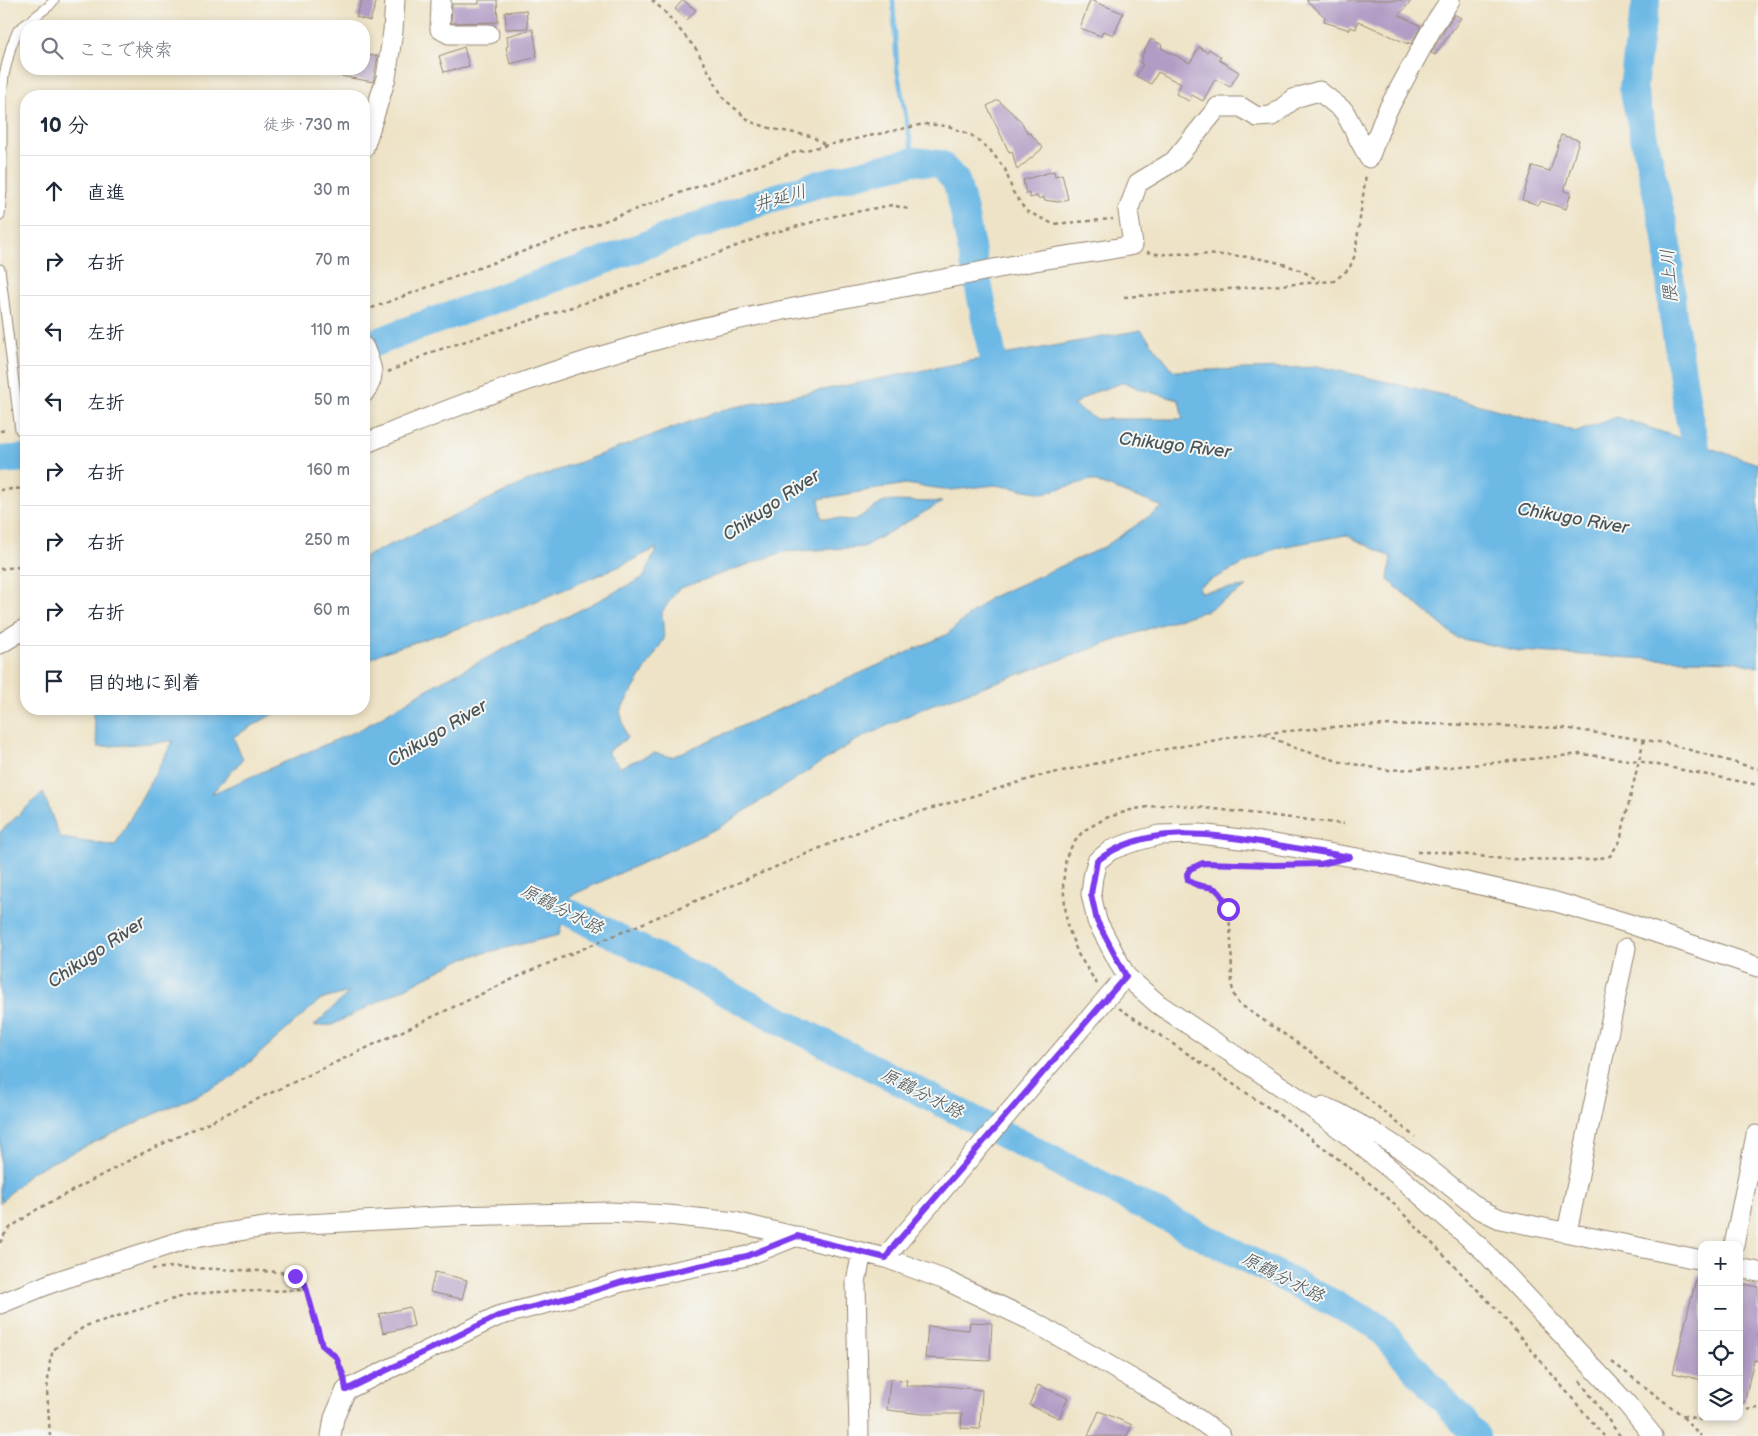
<!DOCTYPE html>
<html lang="ja">
<head>
<meta charset="utf-8">
<style>
	:root { --surface:#fff; --page:#f6f6f7; --text:#1f2937; --muted:#747a83; --line:#e0e1e3 }
	body { margin:0; font-family:"Balsamiq Sans","Klee One",sans-serif; background:var(--page); color:var(--text) }
	.controls { position:absolute; right:15px; bottom:15px; display:grid; overflow:hidden; border-radius:10px; box-shadow:0 2px 8px #0003 }
	.controls button { width:45px; height:45px; display:grid; place-items:center; padding:0; border:0; border-bottom:1px solid var(--line); background:var(--surface); color:var(--text); font:25px sans-serif }
	.stop { position:absolute; width:15px; height:15px; margin:-11px; border:4px solid #7c3aed; border-radius:50%; background:#fff }
	.stop.end { background:#7c3aed; border-color:#fff; box-shadow:0 1px 5px #0008 }
	.list { margin:0; padding:0; list-style:none }
	h2 { display:flex; justify-content:space-between; align-items:center; height:65px; margin:0; padding:0 20px; font-size:21px }
	h2 small { font-size:16px; font-weight:400; color:var(--muted) }
	.list li { display:grid; grid-template-columns:32px 1fr auto; gap:15px; align-items:center; box-sizing:border-box; height:70px; padding:0 20px; border-top:1px solid var(--line) }
	.list b { display:block; font-size:19px; white-space:nowrap }
	.list em { font-size:16px; font-style:normal; color:var(--muted) }
	.icon { flex:none; width:28px; height:28px; fill:none; stroke:currentColor; stroke-width:2; stroke-linecap:round; stroke-linejoin:round }
	.map { position:relative; flex:none; width:1758px; height:1436px; overflow:hidden }
	.search { position:absolute; background:var(--surface); box-shadow:0 2px 8px #0003; left:20px; top:20px; width:350px; height:55px; display:flex; align-items:center; gap:12px; box-sizing:border-box; padding:0 18px; border-radius:20px; color:var(--muted); font-size:19px }
	.panel { position:absolute; background:var(--surface); box-shadow:0 2px 8px #0003; left:20px; top:90px; width:350px; height:625px; border-radius:20px }
	.map>svg:first-child { display:block }
	.water { fill:#6db9e6; stroke:#547282; fill-rule:evenodd }
	.lines { fill:none; stroke-linecap:round; stroke-linejoin:round }
	.stream { stroke:#6db9e6; stroke-width:4.5 }
	.river { stroke:#6db9e6; stroke-width:28 }
	.building { fill:#b19cc5 }
	.service-casing { stroke:#948672; stroke-width:11 }
	.minor-casing { stroke:#948672; stroke-width:21 }
	.path { stroke:#948672; stroke-width:2.5; stroke-dasharray:4 4; stroke-linecap:butt }
	.service { stroke:#fff; stroke-width:9 }
	.minor { stroke:#fff; stroke-width:19 }
	.minor-bridge-casing { stroke:#948672; stroke-width:21; stroke-linecap:butt }
	.minor-bridge { stroke:#fff; stroke-width:19 }
	.route { stroke:#7c3aed; stroke-width:6 }
	.labels { text-anchor:middle; stroke-width:4; stroke-linejoin:round; paint-order:stroke }
	.water-label { font-size:18px; font-style:italic; fill:#4a555a; stroke:#f6f6f2 }
</style>
</head>
<body>
<div class="map">
<svg width="1758" height="1436" viewBox="0 0 1758 1436">
	<rect width="100%" height="100%" fill="#f6f6f2"/>
	<filter id="ink" filterUnits="userSpaceOnUse"><feTurbulence type="fractalNoise" baseFrequency=".02" numOctaves="2"/><feDisplacementMap in="SourceGraphic" scale="10" xChannelSelector="R" yChannelSelector="G"/><feConvolveMatrix kernelMatrix="1 2 1 2 8 2 1 2 1" color-interpolation-filters="sRGB"/></filter>
	<filter id="wash" filterUnits="userSpaceOnUse"><feTurbulence type="fractalNoise" baseFrequency=".0096" numOctaves="4" result="noise"/><feDisplacementMap in="SourceGraphic" scale="20" xChannelSelector="R" yChannelSelector="G"/><feGaussianBlur stdDeviation="1.12" result="paint"/><feColorMatrix in="noise" values="0 0 0 0 0 0 0 0 0 0 0 0 0 0 0 0 0 1.4 0 .05"/><feComposite in="paint" operator="in"/></filter>
	<g filter="url(#wash)">
		<rect width="100%" height="100%" fill="#eee3c6"/>
		<path class="water" d="M1141,330L1174,371L1322,367L1452,397L1577,432L1617,417L1758,464V667L1734,661L1649,659L1520,651L1457,638L1388,580L1391,557L1346,535L1276,548L1199,586V592L1247,587L1206,611L1165,623L928,706L853,742L720,827L568,897L559,935L464,958L332,1025L314,1026L349,992L320,1000L232,1078L31,1172L0,1203V832L43,792L60,838L115,846L173,741L98,747L92,709H282L233,737L243,759L211,794L361,729L436,684L644,577L657,548L618,567L515,610L381,653L364,663V557L528,481L725,409L976,360ZM1125,382L1139,389L1179,400L1183,419H1096L1073,405L1092,393ZM1091,480L1163,507L1104,547L990,598L946,635L672,757L654,753L620,767L607,752L627,738L620,711L664,639L662,612L678,589L783,552L863,547L942,502L885,501L855,520L822,518L819,499L905,484L952,490L995,485L1044,493Z"/>
		<g class="lines">
			<path class="stream" d="M893,0L897,69L914,161"/>
			<path class="river" d="M1647,0L1640,32L1633,88L1668,245L1672,309L1689,417L1703,479
				M364,347L414,328L592,265L764,201L818,184L914,161L940,164L956,181L963,207L1000,394
				M0,460L26,458
				M531,893L1376,1325L1476,1436"/>
		</g>
		<g id="blocks">
			<path class="building" d="M362,0H377L370,21L356,17Z
				M479,0H497L498,22L451,23L452,4H479Z
				M683,0L696,10L687,20L675,9Z
				M1090,0L1123,13L1114,35L1103,31L1101,36L1080,28Z
				M1306,0H1412L1399,15L1421,26L1411,44L1408,42V44L1358,21L1356,29L1350,27V30L1324,22L1325,17Z
				M526,10L528,28L506,29L505,12Z
				M1454,14L1461,18L1435,55L1431,53Z
				M533,29L537,53H536L537,57L510,64L506,47L508,46L507,36Z
				M1151,39L1162,45L1161,48L1190,63L1199,47L1207,52L1209,49L1221,57L1219,60L1239,72L1230,87L1215,79L1203,101L1192,95L1189,101L1176,94L1181,84L1158,72L1151,84L1136,76L1143,64L1140,63L1143,58L1141,57Z
				M464,47L469,66L444,72L439,56Z
				M364,55L378,56L373,82L335,75L336,69H364Z
				M998,100L1021,121L1028,134L1030,133L1043,148L1017,170L1012,151L1009,152L987,106Z
				M1561,135L1579,140L1564,191L1571,193L1566,209L1541,201L1539,205L1522,200L1532,166L1550,171Z
				M1054,171L1055,176L1062,174L1068,199L1058,202L1044,200V197L1038,199L1037,196L1030,198L1029,193L1026,194L1023,180Z
				M435,1272L467,1280L462,1299L430,1292Z
				M1697,1275H1702V1380L1673,1373Z
				M1739,1283L1758,1287V1361L1754,1360L1744,1403L1739,1402Z
				M410,1307L414,1326L383,1333L379,1314Z
				M970,1322L992,1323L990,1361L925,1358L928,1326L969,1330Z
				M890,1379L907,1380L906,1386H947L982,1390L980,1429L961,1428L962,1414H923L887,1410Z
				M1038,1385L1068,1398L1059,1418L1029,1405Z
				M1099,1411L1132,1425L1127,1436H1088Z"/>
		</g>
	</g>
	<g filter="url(#ink)">
		<use href="#blocks" fill-opacity="0" stroke="#948672" stroke-width="1"/>
		<g class="lines">
			<g class="service-casing">
				<path id="service" d="M0,215L2,190V96L4,75L11,47L18,30L49,6L54,0
					M0,269L20,430"/>
			</g>
			<g class="minor-casing">
				<path id="minor" d="M441,0L440,29L449,34H489
					M364,148L386,78L393,31L395,0
					M364,347C371,366 378,375 364,393
					M364,444C470,399 578,360 689,331C756,314 825,302 893,289C940,280 987,270 1035,261C1068,255 1101,252 1133,245L1128,211L1138,183L1174,161L1218,107H1241L1257,117L1272,116L1295,98L1319,91L1344,111L1369,158L1386,113L1435,23L1450,0
					M0,644L26,628
					M1324,1107L1337,1112L1372,1131L1419,1161L1479,1209L1500,1219L1702,1260
					M1567,1232L1626,948
					M1734,1245L1756,1135
					M1739,1268L1758,1272
					M0,1304L54,1282L187,1239L271,1226L453,1216L610,1212L668,1215L735,1222L886,1258L945,1280L1032,1321L1143,1385L1198,1419L1221,1436
					M331,1436L334,1418L346,1390L498,1316L590,1292L622,1282L747,1256L797,1236
					M859,1436L856,1282L862,1252
					M1653,1436L1627,1404L1483,1250L1399,1176L1343,1131L1297,1097L1158,1004L1126,976L1097,921L1091,894L1093,877L1097,861L1111,850L1130,843L1159,835L1199,834L1249,840L1364,859L1556,902L1627,923L1758,967"/>
			</g>
			<path class="path" d="M652,0L664,11L696,49L724,99L751,122L773,129L811,136L824,144
				M1147,252C1159,256 1176,253 1189,254C1233,255 1281,255 1319,281
				M1124,297L1334,281L1349,269L1355,255L1366,174
				M364,311L671,196L796,152L924,124L948,126L971,135L990,150L1005,169L1013,192L1026,211L1053,224L1113,219
				M388,372L432,352L612,294L765,235L835,216L892,205L908,209
				M0,431L8,430
				M22,488L26,513
				M0,490L26,488
				M0,569L26,566
				M1264,734L1295,748L1341,762L1388,770L1440,768L1581,754L1638,761L1758,785
				M1417,852H1443L1504,859L1591,860L1610,856L1620,841L1644,739
				M1286,865L1203,863L1190,869L1187,873L1188,880C1197,886 1209,884 1218,890C1234,901 1231,966 1232,986L1234,996L1238,1003L1309,1051L1415,1137
				M1097,984L1078,954L1067,925L1063,884L1066,857L1073,844L1083,831L1106,818L1134,809L1171,804L1344,824
				M1119,1008L1293,1124L1386,1196L1501,1314L1604,1436
				M0,1243L4,1235L11,1227L36,1210L143,1153L528,972L872,826L1040,776L1134,755L1244,735L1345,726L1441,724L1564,728L1665,743L1758,769
				M152,1269L173,1267L280,1272L295,1276L305,1284L321,1345L336,1357L342,1374
				M1612,1362L1682,1415L1702,1420L1709,1417
				M1580,1381L1620,1436
				M1739,1411L1758,1408
				M1683,1417L1701,1436
				M50,1436L47,1390L50,1361L53,1350L85,1326L187,1295L216,1292L306,1290"/>
			<use href="#service" class="service"/>
			<use href="#minor" class="minor"/>
			<g class="minor-bridge-casing">
				<path id="minor-bridge" d="M892,1249L1118,985"/>
			</g>
			<use href="#minor-bridge" class="minor-bridge"/>
		</g>
	</g>
	<g class="lines" filter="url(#ink)">
		<path class="route" d="M295,1276L305,1284L322,1345L336,1357L344,1377L346,1390L498,1316L590,1292L622,1282L747,1256L797,1236L886,1258L892,1248L1126,976L1097,921L1091,894L1097,861C1145,823 1210,834 1266,843C1294,848 1322,852 1350,857L1321,864L1274,865L1203,863L1190,869L1187,874L1188,880C1208,895 1215,875 1228,909"/>
	</g>
	<g class="labels">
		<g class="water-label">
			<text transform="translate(780 198) rotate(-16)" y="6">井延川</text>
			<text transform="translate(1669 276) rotate(-94)" y="6">隈上川</text>
			<text transform="translate(1175 445) rotate(7)" y="6">Chikugo River</text>
			<text transform="translate(771 505) rotate(-34)" y="6">Chikugo River</text>
			<text transform="translate(1573 518) rotate(10)" y="6">Chikugo River</text>
			<text transform="translate(437 733) rotate(-31)" y="6">Chikugo River</text>
			<text transform="translate(562 909) rotate(27)" y="6">原鶴分水路</text>
			<text transform="translate(96 952) rotate(-34)" y="6">Chikugo River</text>
			<text transform="translate(922 1093) rotate(27)" y="6">原鶴分水路</text>
			<text transform="translate(1283 1277) rotate(27)" y="6">原鶴分水路</text>
		</g>
	</g>
</svg>
<div class="controls">
<button>+</button>
<button>−</button>
<button><svg class="icon" aria-label="locate" viewBox="0 0 24 24"><circle cx="12" cy="12" r="6"/><path d="M12 2v4M12 18v4M2 12h4M18 12h4"/></svg></button>
<button><svg class="icon" aria-label="layers" viewBox="0 0 24 24"><path d="M12 4l9 5-9 5-9-5zM3 14l9 5 9-5"/></svg></button>
</div>
<div class="stop" style="left:1228px;top:909px"></div>
<div class="stop end" style="left:295px;top:1276px"></div>
<div class="search"><svg class="icon" aria-label="search" viewBox="0 0 24 24"><circle cx="10" cy="10" r="6"/><path d="M15 15l6 6"/></svg>ここで検索</div>
<section class="panel">
<h2>10 分<small>徒歩 · 730 m</small></h2>
<ul class="list">
<li><svg class="icon" aria-label="ahead" viewBox="0 0 24 24"><path d="M12 20V5M6 11l6-6 6 6"/></svg><div><b>直進</b></div><em>30 m</em></li>
<li><svg class="icon" aria-label="right" viewBox="0 0 24 24"><path d="M7 20v-9h11M14 6l5 5-5 5"/></svg><div><b>右折</b></div><em>70 m</em></li>
<li><svg class="icon" aria-label="left" viewBox="0 0 24 24"><path d="M17 20v-9H6M10 6l-5 5 5 5"/></svg><div><b>左折</b></div><em>110 m</em></li>
<li><svg class="icon" aria-label="left" viewBox="0 0 24 24"><path d="M17 20v-9H6M10 6l-5 5 5 5"/></svg><div><b>左折</b></div><em>50 m</em></li>
<li><svg class="icon" aria-label="right" viewBox="0 0 24 24"><path d="M7 20v-9h11M14 6l5 5-5 5"/></svg><div><b>右折</b></div><em>160 m</em></li>
<li><svg class="icon" aria-label="right" viewBox="0 0 24 24"><path d="M7 20v-9h11M14 6l5 5-5 5"/></svg><div><b>右折</b></div><em>250 m</em></li>
<li><svg class="icon" aria-label="right" viewBox="0 0 24 24"><path d="M7 20v-9h11M14 6l5 5-5 5"/></svg><div><b>右折</b></div><em>60 m</em></li>
<li><svg class="icon" aria-label="arrive" viewBox="0 0 24 24"><path d="M6 21V4h12l-3 4 3 4H6"/></svg><div><b>目的地に到着</b></div></li>
</ul>
</section>
</div>
</body>
</html>
